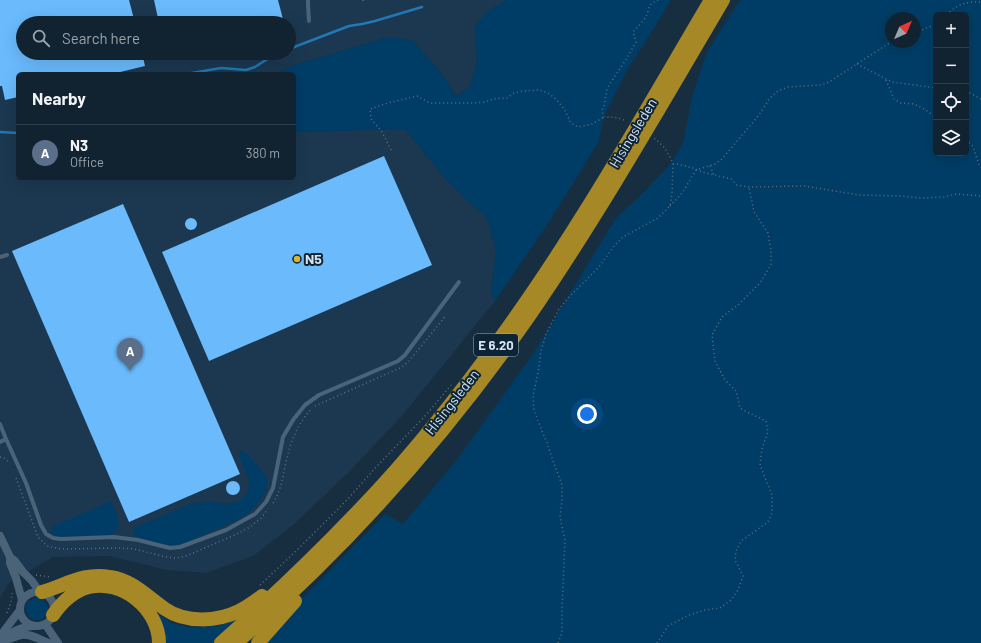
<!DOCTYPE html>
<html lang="en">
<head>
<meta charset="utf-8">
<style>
	:root { --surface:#112231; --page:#1e2f3d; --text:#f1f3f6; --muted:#9ca4ab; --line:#303f4d; --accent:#dab333 }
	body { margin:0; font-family:Barlow,sans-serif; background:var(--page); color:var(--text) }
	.controls { position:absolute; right:12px; top:12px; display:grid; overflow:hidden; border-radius:6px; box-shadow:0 4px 16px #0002 }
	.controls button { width:36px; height:36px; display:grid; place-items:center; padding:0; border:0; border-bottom:1px solid var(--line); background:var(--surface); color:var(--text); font:20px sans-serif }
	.compass { position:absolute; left:885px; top:12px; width:36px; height:36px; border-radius:50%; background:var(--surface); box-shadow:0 4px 16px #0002; rotate:44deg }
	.you { position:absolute; left:587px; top:414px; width:14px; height:14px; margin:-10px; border:3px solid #fff; border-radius:50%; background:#1a73e8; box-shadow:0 0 0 6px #1a73e833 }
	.badge { display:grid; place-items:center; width:26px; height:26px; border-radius:50%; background:var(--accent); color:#fff; font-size:13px; font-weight:700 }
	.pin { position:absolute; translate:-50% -33px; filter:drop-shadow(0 1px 2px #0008) }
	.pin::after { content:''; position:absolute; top:21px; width:14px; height:12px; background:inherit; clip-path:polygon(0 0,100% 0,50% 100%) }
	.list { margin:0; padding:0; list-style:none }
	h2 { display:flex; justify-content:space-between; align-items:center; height:52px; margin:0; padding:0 16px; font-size:17px }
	h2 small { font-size:13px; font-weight:400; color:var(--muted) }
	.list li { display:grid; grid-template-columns:26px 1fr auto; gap:12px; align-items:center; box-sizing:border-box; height:56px; padding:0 16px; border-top:1px solid var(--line) }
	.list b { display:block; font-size:15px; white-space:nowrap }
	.list p { margin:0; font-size:13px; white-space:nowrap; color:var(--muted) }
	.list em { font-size:13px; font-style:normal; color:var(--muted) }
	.icon { flex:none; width:22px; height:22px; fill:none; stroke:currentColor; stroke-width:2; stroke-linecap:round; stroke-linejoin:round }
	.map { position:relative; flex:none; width:981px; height:643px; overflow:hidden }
	.search { position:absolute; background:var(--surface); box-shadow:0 4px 16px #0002; left:16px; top:16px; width:280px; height:44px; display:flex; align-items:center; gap:10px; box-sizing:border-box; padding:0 14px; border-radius:22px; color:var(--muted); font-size:15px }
	.panel { position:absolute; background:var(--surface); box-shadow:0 4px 16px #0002; left:16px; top:72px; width:280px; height:108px; border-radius:6px }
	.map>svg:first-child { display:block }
	.built { fill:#1b3850; fill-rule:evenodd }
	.green { fill:#003d66; fill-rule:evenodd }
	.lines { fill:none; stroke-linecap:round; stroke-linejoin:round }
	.stream { stroke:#2277b5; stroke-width:2.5 }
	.building { fill:#6abafc }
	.path { stroke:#5c6f80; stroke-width:1.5; stroke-dasharray:1 3; stroke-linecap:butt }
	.lane { stroke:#4a6378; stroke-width:4 }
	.street { stroke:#4a6378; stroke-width:8 }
	.highway { stroke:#a78826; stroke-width:14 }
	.poi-dot { fill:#dab333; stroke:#0d2436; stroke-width:1.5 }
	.labels { text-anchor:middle; stroke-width:4; stroke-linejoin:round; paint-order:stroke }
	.shield { fill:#0d2436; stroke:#9aaab9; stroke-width:1 }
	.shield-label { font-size:13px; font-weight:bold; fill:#d7e4f1 }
	.street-label { font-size:14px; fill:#d7e4f1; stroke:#0d2436 }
	.poi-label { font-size:14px; font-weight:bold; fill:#d7e4f1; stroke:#0d2436; text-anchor:start }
</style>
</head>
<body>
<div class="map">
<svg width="981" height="643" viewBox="0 0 981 643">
	<rect width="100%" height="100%" fill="#172e41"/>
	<path class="built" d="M0,0H506L490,10L475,26L477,62L470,87L456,96L440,72L412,40L389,37L294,65L276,74H18V178H294V132L405,129L450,184L487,218L496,250L491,292L495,301L401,417L349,472L292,526L253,556L206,573L167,570L109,556L53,557L10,582L0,598ZM23,23H289V53H23Z"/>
	<path class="green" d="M506,0H671L656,25L627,70L604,116L599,141L549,222L495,301L491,292L496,250L487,218L450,184L405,129L294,132V74H276L294,65L389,37L412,40L440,72L456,96L470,87L477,62L475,26L490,10Z
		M740,0H981V643H263L289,612L385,514L403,524L456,461L533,354L616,218L642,194L669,166L683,144L692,97L706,54ZM936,15H966V153H936ZM891,18H915V42H891Z
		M241,451C249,453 261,471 267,478C270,488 257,506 250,512C240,520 228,524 217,529C204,535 190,543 177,545C168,547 143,540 135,536L133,533V530L136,527L192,503C200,502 207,502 214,502C220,503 227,504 233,503C241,502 249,494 249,486C249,474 240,464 239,452Z
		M111,501C116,513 124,524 112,535L60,537L56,536L51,532V529L54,526Z
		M26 609a11 11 0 1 1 22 0a11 11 0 1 1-22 0Z
		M157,614C162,615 166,620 170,622C186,629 208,628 224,624C231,622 238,617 244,614L241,619L214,643H165Z"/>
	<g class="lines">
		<path class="stream" d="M289,49L349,26L362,24L375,21L422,7
			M186,74L221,68L246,70L255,67L269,58L280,53
			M0,132L18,133"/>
	</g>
	<path class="building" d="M0,0H129L135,23H23V53H142L145,66L112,74H18V97L5,100L2,86H0Z
		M154,0H278L284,23H159Z
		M167,53H193V54L168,60Z
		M384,156L432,265L209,361L162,252Z
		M123,204L240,474L129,522L12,251Z
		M185 224a6 6 0 1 1 12 0a6 6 0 1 1-12 0Z
		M226 488a7 7 0 1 1 14 0a7 7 0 1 1-14 0Z"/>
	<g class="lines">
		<path class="path" d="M363,0L364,4
			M947,15C958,3 966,2 981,2
			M915,33L936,24
			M857,64L892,82L936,88
			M886,80L894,99L900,103L914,104L926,110L936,118
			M966,91L981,99
			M624,120C617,117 612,117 604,117L602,111L604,106L607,89L611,82L627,58L636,42L633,32C637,27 642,23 645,18C651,9 645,6 658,0
			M966,140L973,146L979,165L981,167
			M391,150L382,132L371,119L370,109L388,103L417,96L430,103H474L485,102L493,99L507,98L514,93L523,91L539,90L548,93L556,99L564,109L571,123L578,127L592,124L604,117
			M673,164H677L693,168L702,172L731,179L737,185L749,187L804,186L859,195L902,196L921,198L943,197L956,194L981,196
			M710,166L714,175
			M670,206L683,192L696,170L715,164L722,159L759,115L770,98L778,91L788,87L821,85L829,82L891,42
			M315,406L402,367L409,361L444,318L442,316
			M0,457L4,458L10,463
			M16,478L38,537L47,546L61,549L121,548L134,549L166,557L176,558L186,556L237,534L250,527L261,518L268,509
			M273,503C282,489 283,474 287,458C291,440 299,422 312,408
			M36,575L50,577
			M260,585L295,552L345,502L379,464L426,415L451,385
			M7,613L11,602L12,593
			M558,643L562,633V610L565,540L560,517L562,499V485L553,461L547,443L540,426L534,410L533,396L539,368L541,351L546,334L552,322L559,309L569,297L599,267L614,246L623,237L658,218L670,206L672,194L673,164L670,157L665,148L654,138
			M657,643L668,626L689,615L705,610L720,608L731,600L738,590L743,576L735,560L736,551L741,541L768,522L772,513V495L760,465L762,448L768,432L766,421L747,412L740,408L736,391L725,380L715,361L712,335L722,317L738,305L760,283L771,265V250L768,233L754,212L749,187"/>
		<path class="lane" d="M308,0V5L309,21
			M0,257L7,255
			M0,424L6,439
			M0,442L6,439L26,483L41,525L46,534L53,538L61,539L114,537L138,540L170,548L180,547L226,530L255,514L266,502L273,488L283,437L293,420L305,405L319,395L398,361L405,355L459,282"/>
		<path class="street" d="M0,536L10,557V563L16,578L22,600
			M11,558L14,560L23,572L32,581L39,591
			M20 609a17 17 0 1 1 34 0a17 17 0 1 1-34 0Z
			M45,624L58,643
			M6,637C16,630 21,627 33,626
			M0,640C10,640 13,637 21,635C30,633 40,640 49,643
			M0,640L4,631L20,610"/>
		<path class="highway" d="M42,592C66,585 84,572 110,577C134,581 146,596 165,609C185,623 217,622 239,611C247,607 254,602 262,596
			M53,615C62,602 73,591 89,587C122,579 159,609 159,643
			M221,643C276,594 329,543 379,489C422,442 462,391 499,340C578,232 643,115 711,0
			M236,643C347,547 445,436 529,316C599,214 660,107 723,0
			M258,643L295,601"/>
	</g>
	<circle class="poi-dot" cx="297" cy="259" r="4"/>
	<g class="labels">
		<rect class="shield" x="474" y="334" width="44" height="22" rx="3"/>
		<g class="shield-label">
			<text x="496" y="350">E 6.20</text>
		</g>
		<g class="street-label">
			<text transform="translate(633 133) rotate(-59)" y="5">Hisingsleden</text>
			<text transform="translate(452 402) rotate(-52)" y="5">Hisingsleden</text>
		</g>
		<g class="poi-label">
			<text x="305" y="264">N5</text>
		</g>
	</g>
</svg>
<div class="controls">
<button>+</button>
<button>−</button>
<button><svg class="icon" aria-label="locate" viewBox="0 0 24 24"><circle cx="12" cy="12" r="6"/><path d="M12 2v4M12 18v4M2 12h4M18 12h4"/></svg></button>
<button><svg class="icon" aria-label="layers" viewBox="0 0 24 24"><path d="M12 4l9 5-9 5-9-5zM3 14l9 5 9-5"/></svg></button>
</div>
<svg class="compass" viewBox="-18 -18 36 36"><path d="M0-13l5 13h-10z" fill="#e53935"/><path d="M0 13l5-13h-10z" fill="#9ca4ab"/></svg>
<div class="you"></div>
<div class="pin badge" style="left:130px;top:371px;background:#5c6f8a">A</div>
<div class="search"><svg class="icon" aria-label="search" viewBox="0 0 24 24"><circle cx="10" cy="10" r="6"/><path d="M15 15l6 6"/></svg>Search here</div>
<section class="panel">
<h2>Nearby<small></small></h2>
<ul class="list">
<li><span class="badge" style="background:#5c6f8a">A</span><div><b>N3</b><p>Office</p></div><em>380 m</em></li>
</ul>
</section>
</div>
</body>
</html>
